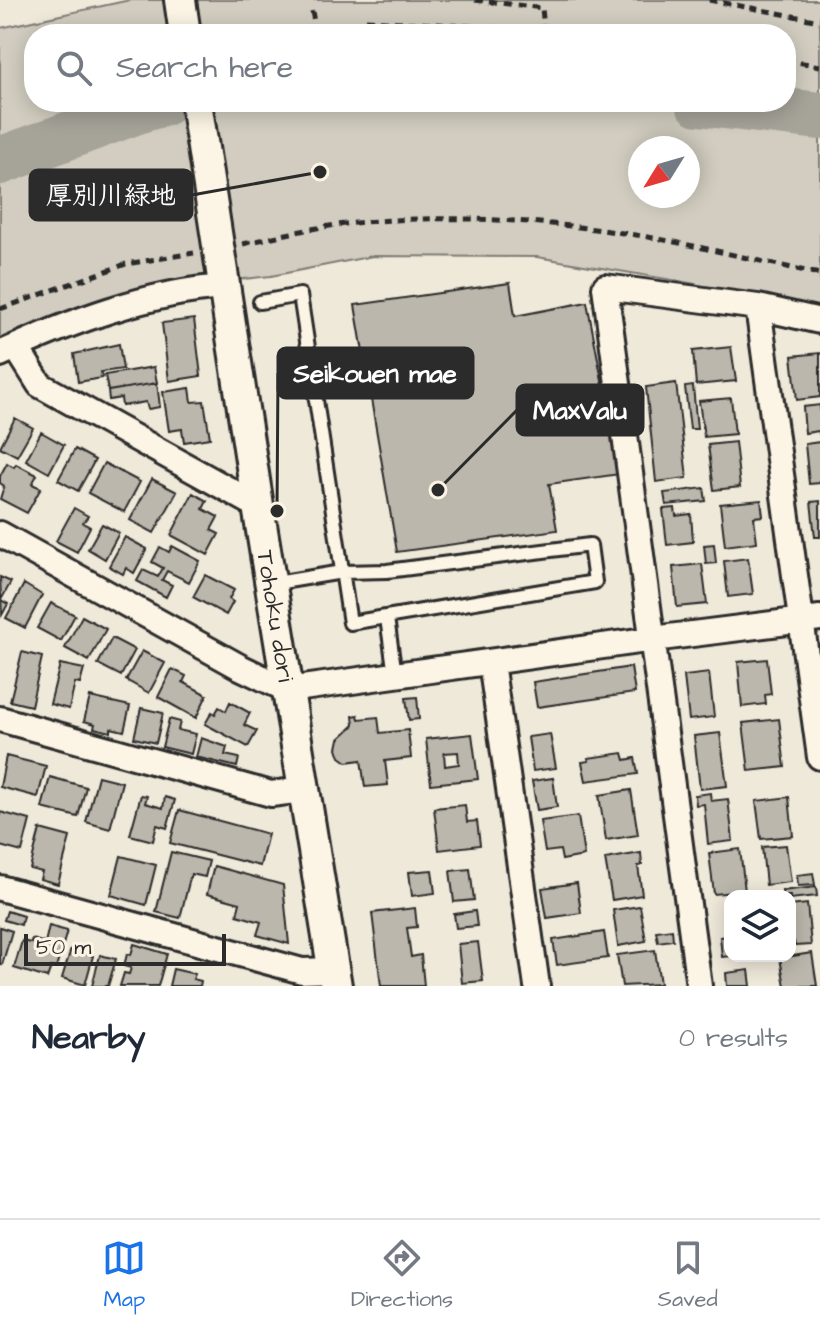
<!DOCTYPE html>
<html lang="en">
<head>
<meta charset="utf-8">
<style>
	:root { --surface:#fff; --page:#f6f6f7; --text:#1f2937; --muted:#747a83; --line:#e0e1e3; --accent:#1a73e8 }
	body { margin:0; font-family:"Architects Daughter","Klee One",sans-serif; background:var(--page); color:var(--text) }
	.controls { position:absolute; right:24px; bottom:24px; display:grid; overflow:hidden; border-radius:16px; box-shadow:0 4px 20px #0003 }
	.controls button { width:72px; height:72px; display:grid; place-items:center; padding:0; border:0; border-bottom:2px solid var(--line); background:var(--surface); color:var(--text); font:40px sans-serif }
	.compass { position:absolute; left:628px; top:136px; width:72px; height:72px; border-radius:50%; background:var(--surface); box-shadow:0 4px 20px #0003; rotate:233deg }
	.scale { position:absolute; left:24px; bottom:20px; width:202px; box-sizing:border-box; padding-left:8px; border:4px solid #2b2b2b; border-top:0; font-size:22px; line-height:28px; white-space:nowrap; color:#2b2b2b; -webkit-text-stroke:6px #fcf5e5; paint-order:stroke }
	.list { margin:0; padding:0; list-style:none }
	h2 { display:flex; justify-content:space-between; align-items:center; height:104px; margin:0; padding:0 32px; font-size:34px }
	h2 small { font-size:26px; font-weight:400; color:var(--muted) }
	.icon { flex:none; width:44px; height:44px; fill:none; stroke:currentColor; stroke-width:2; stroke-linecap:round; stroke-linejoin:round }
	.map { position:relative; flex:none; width:820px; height:986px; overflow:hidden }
	.search { position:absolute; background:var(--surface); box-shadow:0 4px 20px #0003; left:24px; right:24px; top:24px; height:88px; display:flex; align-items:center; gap:20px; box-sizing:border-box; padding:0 28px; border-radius:32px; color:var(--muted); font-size:30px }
	.sheet { height:232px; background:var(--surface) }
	nav { display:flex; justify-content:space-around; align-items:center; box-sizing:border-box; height:112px; border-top:2px solid var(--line); background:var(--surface); font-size:22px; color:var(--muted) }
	nav a { display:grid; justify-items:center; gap:4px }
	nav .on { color:var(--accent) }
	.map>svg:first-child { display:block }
	.green { fill:#d2cdc0; stroke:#7e7c76; stroke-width:2; fill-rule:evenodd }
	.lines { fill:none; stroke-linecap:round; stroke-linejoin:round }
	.river { stroke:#a6a399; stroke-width:48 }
	.building { fill:#bcb7ac; stroke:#2b2b2b; stroke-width:2; fill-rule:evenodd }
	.service-casing { stroke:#2b2b2b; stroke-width:18 }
	.minor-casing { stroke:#2b2b2b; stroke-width:30 }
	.tertiary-casing { stroke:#2b2b2b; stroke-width:36 }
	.path { stroke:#2b2b2b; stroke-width:5; stroke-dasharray:8 6; stroke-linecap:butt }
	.service { stroke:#fcf5e5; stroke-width:12 }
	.minor { stroke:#fcf5e5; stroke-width:24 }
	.tertiary { stroke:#fcf5e5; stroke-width:30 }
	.labels { text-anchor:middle; stroke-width:7; stroke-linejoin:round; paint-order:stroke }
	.street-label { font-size:24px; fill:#2b2b2b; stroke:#fcf5e5 }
	.leader { fill:none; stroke:#2b2b2b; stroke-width:3 }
	.callout-dot { fill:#2b2b2b; stroke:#fcf5e5; stroke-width:3 }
	.callout { fill:#2b2b2b; stroke:#2b2b2b; stroke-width:3 }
	.callout-label { font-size:26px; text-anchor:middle; font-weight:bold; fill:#fff }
</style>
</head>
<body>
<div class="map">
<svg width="820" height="986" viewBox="0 0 820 986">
	<rect width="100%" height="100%" fill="#efe9da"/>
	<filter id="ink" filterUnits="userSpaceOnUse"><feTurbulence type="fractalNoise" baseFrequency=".0125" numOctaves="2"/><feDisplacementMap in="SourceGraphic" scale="16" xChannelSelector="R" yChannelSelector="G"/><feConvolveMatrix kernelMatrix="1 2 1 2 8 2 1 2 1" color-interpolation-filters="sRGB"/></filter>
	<g filter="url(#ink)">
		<path class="green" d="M130,0H820V313L690,283L537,257L373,256L271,276L129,291L0,339V28ZM34,34H786V102H34ZM640,148H688V196H640Z"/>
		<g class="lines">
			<path class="river" d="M699,102L820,116
				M0,161L140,109L164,102"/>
		</g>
		<path class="building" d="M510,283L515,316L587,302L620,474L549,484L557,530L397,552L355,305Z
			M194,319L201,376L169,381L162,323Z
			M119,344L123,369L101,372L102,378L78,382L74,354Z
			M731,347L736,381L696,385L693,351Z
			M820,353V397L797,400L792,356Z
			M154,367L157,383L108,391L105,375Z
			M157,383L160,407L148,409L146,402L122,406L121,398L109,400L108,391Z
			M676,383L687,478L656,482L646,387Z
			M693,386L697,429H690L685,387Z
			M190,388L192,402L204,401L210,438L184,442L182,429L169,431L163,392Z
			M731,398L735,434L704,437L699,401Z
			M820,405V437L819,431L805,433L803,407Z
			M15,418L33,428L17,456L0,447Z
			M41,432L64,445L49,473L26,460Z
			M735,442L740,487L714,490L708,445Z
			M820,442V483L809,484L805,444Z
			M75,449L95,460L78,491L58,480Z
			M7,463L14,467L16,464L37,475L32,484L41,488L27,513L0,499L4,486L0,483V476Z
			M104,463L140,482L124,512L88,493Z
			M152,479L177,492L154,533L130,520Z
			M704,488L706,501L666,505L664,493Z
			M193,493L207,501L203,509L218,517L211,530L219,534L208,555L171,535Z
			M761,500L763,516L754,517L757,542L725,546L720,504Z
			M820,501V537H815L811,502Z
			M74,508L88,516L83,523L90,527L77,552L56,541Z
			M675,508L676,516L691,514L693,542L667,545L663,509Z
			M102,524L119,533L105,559L88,549Z
			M125,537L147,549L134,573L126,568L123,574L109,566Z
			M714,544L716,563L706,564L704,545Z
			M172,546L200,561L189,582L167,571L162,580L172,585L166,597L137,581L143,570L158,577L163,568L152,562L160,547L169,552Z
			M748,558L753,594L728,597L724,561Z
			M702,564L707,604L677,607L673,567Z
			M205,575L234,590L229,599L233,602L226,615L193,597Z
			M0,577L11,582L1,600L8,604L2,615Z
			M24,584L42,595L25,628L6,618Z
			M51,603L75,615L61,641L37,628Z
			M82,616L106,629L89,661L65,648Z
			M112,638L135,650L121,676L98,664Z
			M142,651L165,663L149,693L126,680Z
			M22,652L42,657L31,706L10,701Z
			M767,659L771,694L765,695L766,704L742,707L738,662Z
			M60,664L84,669L80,684L75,683L69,709L50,704Z
			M631,667L635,693L537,707L533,682Z
			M172,669L186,676L183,682L207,695L196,718L158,697Z
			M709,673L714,717L689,720L684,676Z
			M90,697L130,706L124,731L111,728V732L94,728L95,724L84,721Z
			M417,697L419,719L409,720L406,698Z
			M230,702L250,713L244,725L257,731L248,747L205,724L212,712L215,714L219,707L226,711Z
			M141,708L163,713L156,743L134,738Z
			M358,715L359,719L378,717L380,733L408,730L411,758L385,761L388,785L365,787L361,760L347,762L340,757L337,748L339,739L354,725L353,716Z
			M169,719L180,722L178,730L196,734L191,754L162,747Z
			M779,719L785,767L749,771L743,723Z
			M720,733L727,786L700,789L694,736Z
			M472,734L478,779L431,784L426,739ZM458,752L459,764L445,766L444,753Z
			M550,734L556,768L533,771L528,737Z
			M201,738L227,747L225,755L239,758L237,767L196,757Z
			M623,753L625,760L635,758L638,774L586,781L582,762L589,761L588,758Z
			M6,756L46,766L38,797L0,787Z
			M98,776L122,782L110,829L86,822Z
			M50,777L86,787L78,817L42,808Z
			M553,778L557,807L537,810L532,781Z
			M631,790L638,835L606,840L599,795Z
			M710,793L711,801L728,799L733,841L708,844L704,804L696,805L695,795Z
			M141,795L147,796L145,803L163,808L165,797L175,800L167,828L157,825L153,841L130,835Z
			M789,797L793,836L761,839L756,801Z
			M465,805L467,822L477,821L480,845L439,850L434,808Z
			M179,810L268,834L260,866L170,843Z
			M0,812L30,820L22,852L0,846Z
			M578,816L584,856L562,860L560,850L545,852L540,821Z
			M40,829L70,837L58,884L40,879L42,872L30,869Z
			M786,845L791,882L766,885L762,847Z
			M740,849L745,891L714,894L709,853Z
			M171,852L209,861L205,877L191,874L180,918L156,912Z
			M641,853L642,865L638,866L642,895L612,900L605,859Z
			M121,856L156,865L146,905L111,895Z
			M214,866L283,885L289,944L257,935L261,922L237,915L240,903L207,894Z
			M470,869L474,900L454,902L450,871Z
			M432,870L435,893L412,896L409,872Z
			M813,873L815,885L798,886L797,875Z
			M577,883L581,913L547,918L542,888Z
			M816,887L817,896L790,899V896H782V891Z
			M807,904L811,945L795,946L794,941H790V906Z
			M640,906L646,941L618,946L613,910Z
			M415,908L417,927L407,928L411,957L421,955L424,986H381L372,913Z
			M7,911L23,916L21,925L4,920Z
			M475,911L477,926L456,928L454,914Z
			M49,926L67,931L56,968L51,967L47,978L14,968L22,941L31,943L32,939L45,943Z
			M0,927L12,931L2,965L0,964Z
			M672,929L673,940L658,942L656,931Z
			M604,932L608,958L557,965L553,940Z
			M730,936L731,956L722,957L720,937Z
			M478,942L483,981L462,983L458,944Z
			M134,944L167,954L158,986H120L124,973L129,974L131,968L124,966L127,954L131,955Z
			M71,949L93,956L85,985L62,978Z
			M655,950L660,984L622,986L617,955Z
			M812,953L817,986H785L780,958Z
			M100,955L116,959L108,986H92Z
			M173,969L195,974L193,979L201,981L200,986H169Z
			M749,970L751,986H727L726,973Z"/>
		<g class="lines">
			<g class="service-casing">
				<path id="service" d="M260,302L300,295L350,623L595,582L590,545L387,571L342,572L270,584
					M387,618L395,675"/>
			</g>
			<g class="minor-casing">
				<path id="minor" d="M758,307L820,757
					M16,347L40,385L258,506
					M0,354C70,322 147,292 225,287
					M0,534L240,667L288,690L653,639L820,618
					M491,662L537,986
					M0,719L271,794L303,790
					M0,888L302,971L333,970
					M699,986L605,287L758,307L820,321"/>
			</g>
			<g class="tertiary-casing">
				<g id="tertiary">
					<path d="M180,0L185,34"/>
					<path id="s1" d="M196,102L258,506L336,986"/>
				</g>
			</g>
			<path class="path" d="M475,0L542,8L544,29
				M709,0L820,21
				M312,11L316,34
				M366,34V20L605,34
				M786,60L820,66
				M243,244C277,236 310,228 345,224C442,213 545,220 642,236C701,246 761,262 820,274
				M0,309L126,264L194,253"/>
			<use href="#service" class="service"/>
			<use href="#minor" class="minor"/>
			<use href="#tertiary" class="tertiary"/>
		</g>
	</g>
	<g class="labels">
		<g class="street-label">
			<text dy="8" stroke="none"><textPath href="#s1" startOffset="520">Tohoku dori</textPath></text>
		</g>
	</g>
	<path class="leader" d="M320 172L192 195M277 511L278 373M438 490L517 410"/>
	<g class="callout-dot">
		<circle cx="320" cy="172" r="8"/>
		<circle cx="277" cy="511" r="8"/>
		<circle cx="438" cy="490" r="8"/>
	</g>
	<g class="callout">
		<rect x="30" y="170" width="162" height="50" rx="8"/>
		<rect x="278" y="348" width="195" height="50" rx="8"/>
		<rect x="517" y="385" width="126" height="50" rx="8"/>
	</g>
	<g class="callout-label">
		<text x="111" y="204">厚別川緑地</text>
		<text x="375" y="382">Seikouen mae</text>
		<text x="580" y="419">MaxValu</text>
	</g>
</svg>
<div class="controls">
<button><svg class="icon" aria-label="layers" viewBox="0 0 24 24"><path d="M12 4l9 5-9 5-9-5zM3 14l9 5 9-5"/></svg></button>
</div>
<svg class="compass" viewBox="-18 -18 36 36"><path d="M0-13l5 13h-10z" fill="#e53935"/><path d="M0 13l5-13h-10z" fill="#747a83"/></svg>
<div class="scale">50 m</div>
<div class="search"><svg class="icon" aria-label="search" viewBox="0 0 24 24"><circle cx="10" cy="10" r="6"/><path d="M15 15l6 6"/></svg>Search here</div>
</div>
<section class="sheet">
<h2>Nearby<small>0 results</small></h2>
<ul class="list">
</ul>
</section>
<nav>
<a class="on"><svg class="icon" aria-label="map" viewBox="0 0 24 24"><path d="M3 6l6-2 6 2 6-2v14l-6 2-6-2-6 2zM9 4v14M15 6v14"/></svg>Map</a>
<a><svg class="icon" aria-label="directions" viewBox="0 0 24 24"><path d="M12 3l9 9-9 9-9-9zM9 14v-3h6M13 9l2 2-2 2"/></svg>Directions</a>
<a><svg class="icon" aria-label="saved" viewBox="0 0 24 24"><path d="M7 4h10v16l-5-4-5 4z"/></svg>Saved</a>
</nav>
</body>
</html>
